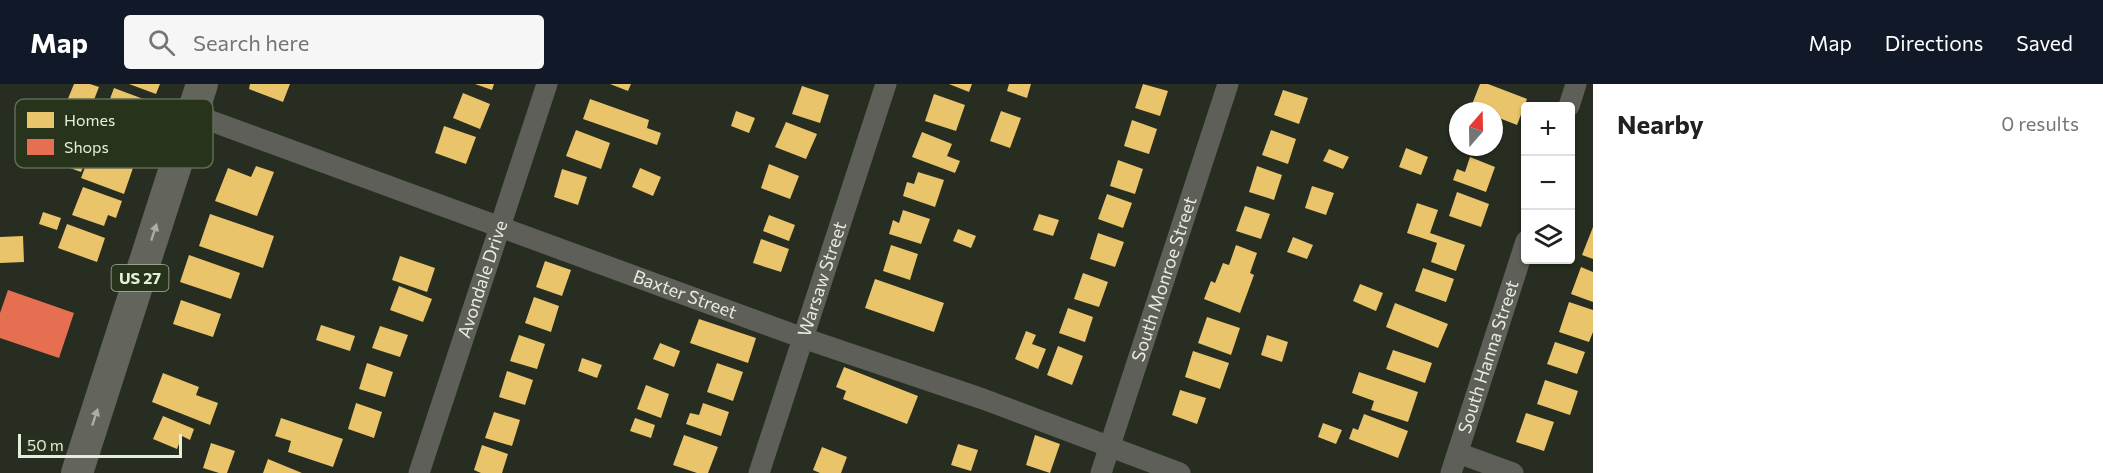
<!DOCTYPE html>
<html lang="en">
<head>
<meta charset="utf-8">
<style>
	:root { --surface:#fff; --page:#f6f6f6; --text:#202124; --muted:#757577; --line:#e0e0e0; --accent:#111827 }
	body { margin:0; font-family:Commissioner,sans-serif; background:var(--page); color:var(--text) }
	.controls { position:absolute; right:18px; top:18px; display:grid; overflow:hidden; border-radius:6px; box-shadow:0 2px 4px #0004 }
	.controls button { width:54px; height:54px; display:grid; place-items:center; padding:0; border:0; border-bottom:2px solid var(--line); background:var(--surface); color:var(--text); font:30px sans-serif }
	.compass { position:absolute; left:1449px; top:18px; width:54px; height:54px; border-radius:50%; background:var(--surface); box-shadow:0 2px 4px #0004; rotate:20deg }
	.scale { position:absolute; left:18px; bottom:15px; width:164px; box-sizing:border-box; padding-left:6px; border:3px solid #e5eddd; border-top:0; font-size:16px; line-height:21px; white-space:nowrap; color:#e5eddd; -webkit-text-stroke:4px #27331a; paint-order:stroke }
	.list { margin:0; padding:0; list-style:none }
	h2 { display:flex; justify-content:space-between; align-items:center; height:78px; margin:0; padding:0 24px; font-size:26px }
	h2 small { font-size:20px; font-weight:400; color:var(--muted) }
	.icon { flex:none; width:33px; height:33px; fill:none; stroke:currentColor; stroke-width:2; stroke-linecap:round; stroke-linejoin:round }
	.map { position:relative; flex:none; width:1593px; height:389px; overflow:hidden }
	header { display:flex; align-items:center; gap:36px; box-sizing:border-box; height:84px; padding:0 30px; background:var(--accent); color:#fff }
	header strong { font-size:28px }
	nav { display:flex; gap:33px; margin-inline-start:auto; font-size:21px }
	.search { width:420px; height:54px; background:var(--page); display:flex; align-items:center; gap:15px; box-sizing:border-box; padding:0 21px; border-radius:6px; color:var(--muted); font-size:22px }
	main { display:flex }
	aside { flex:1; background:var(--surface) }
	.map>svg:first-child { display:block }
	.homes { fill:#e9c46a }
	.shops { fill:#e76f51 }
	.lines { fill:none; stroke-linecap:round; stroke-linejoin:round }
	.minor { stroke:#5e5f58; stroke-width:21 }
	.highway { stroke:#63645c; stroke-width:32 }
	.oneway { fill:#aaafa3 }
	.labels { text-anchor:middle; stroke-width:6; stroke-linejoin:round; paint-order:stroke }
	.shield { fill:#27331a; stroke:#acb5a2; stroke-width:1.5 }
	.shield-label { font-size:16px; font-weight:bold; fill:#e5eddd }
	.street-label { font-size:18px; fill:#e5eddd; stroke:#27331a }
	.key { fill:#27331a; stroke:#606b54; stroke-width:1.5 }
	.key-label { font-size:16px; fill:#e5eddd }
</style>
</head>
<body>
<header>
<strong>Map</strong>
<div class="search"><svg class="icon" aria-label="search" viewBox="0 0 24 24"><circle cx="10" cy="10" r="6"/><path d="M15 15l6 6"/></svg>Search here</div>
<nav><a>Map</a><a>Directions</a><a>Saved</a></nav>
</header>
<main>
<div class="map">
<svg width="1593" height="389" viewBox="0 0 1593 389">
	<rect width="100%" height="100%" fill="#272d20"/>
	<path class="homes" d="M74,0H90L99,3L90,26L67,17Z
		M129,0H160L156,10Z
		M250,0H290L283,18L249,5Z
		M475,0H494L492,6Z
		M610,0H631L628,7Z
		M949,0H972L969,8Z
		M1009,0H1031L1027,14L1007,7Z
		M1143,0L1168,7L1160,32L1135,24Z
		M1480,0H1488L1527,15L1517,41L1494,32V27H1480L1471,23Z
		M802,2L829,11L820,39L792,30Z
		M114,4L154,19L148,34L142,32L138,44L104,31Z
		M1283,6L1308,14L1299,40L1274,31Z
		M463,9L490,20L480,45L453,34Z
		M934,10L965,21L956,47L925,37Z
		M590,15L649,36L647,44L661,49L657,61L583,35Z
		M736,27L755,34L749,49L731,42Z
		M1001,27L1021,34L1010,64L990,57Z
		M1132,36L1157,45L1149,70L1124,62Z
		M786,38L817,50L806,75L775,63Z
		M444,42L476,53L466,80L435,69Z
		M576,46L610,59L601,85L566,72Z
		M1271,46L1296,55L1288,80L1262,71Z
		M922,48L952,60L947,72L960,77L955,89L912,73Z
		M52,55L77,65L74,73L85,78L81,88L45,75Z
		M1406,64L1428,73L1421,91L1399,83Z
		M1329,65L1349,73L1343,85L1323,77Z
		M90,70L133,84L124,110L81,94Z
		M1470,73L1495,83L1486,108L1453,96L1457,85L1465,88Z
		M1118,76L1143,85L1135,110L1110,102Z
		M769,80L799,92L790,115L761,104Z
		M256,82L274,88L257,132L215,117L228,84L251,93Z
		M1257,82L1282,91L1274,116L1249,108Z
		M640,84L661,93L653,112L632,103Z
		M562,85L587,93L578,121L554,113Z
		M918,88L944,96L935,123L903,112L907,98L914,100Z
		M1312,102L1334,109L1326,131L1305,124Z
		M83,103L122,117L116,134L108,131L104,142L72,131Z
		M1457,108L1489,120L1481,143L1449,132Z
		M1107,110L1132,119L1123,144L1098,135Z
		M1417,119L1438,126L1430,149L1465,161L1456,187L1431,178L1437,159L1407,149Z
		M1245,122L1270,130L1261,155L1236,147Z
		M903,126L930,135L921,160L889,150L893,136L899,139Z
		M43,128L61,134L57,146L39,140Z
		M210,130L274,152L263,184L199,162Z
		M1039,130L1059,136L1053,152L1033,146Z
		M769,131L795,141L789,157L763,147Z
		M67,140L105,154L97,178L58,164Z
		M1593,143V175L1582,171Z
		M958,145L976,152L971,164L953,157Z
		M1098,149L1124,158L1115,183L1090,175Z
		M23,152L24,178L0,179V153Z
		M1293,153L1313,161L1307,175L1287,168Z
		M761,155L789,165L781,188L753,179Z
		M891,161L918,170L910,196L883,187Z
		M1236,161L1257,169L1250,189L1254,191L1240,229L1204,215L1211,197L1215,199L1223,179L1229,181Z
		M189,171L240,189L231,215L180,198Z
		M400,172L435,184L427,208L392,196Z
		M545,177L571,186L562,212L536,203Z
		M1581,183L1593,188V218L1571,210Z
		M1423,184L1454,195L1446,218L1415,207Z
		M1083,189L1108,198L1099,223L1074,215Z
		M875,195L944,219L934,248L865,224Z
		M1360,200L1383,209L1376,227L1353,217Z
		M399,202L432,215L423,238L390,226Z
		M534,213L559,222L551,248L525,239Z
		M181,216L221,230L213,253L173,240Z
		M1569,218L1593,226V248L1589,258L1559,248Z
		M1395,219L1448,240L1438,264L1386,243Z
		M1068,224L1093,233L1085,258L1059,249Z
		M1207,233L1240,244L1231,271L1198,259Z
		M699,235L756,254L748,279L690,259Z
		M321,241L355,252L350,267L316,256Z
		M380,242L408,251L400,273L372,264Z
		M1026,247L1036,251L1032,260L1046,265L1038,285L1015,275Z
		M519,251L545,260L537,285L510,277Z
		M1267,251L1288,258L1282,278L1261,271Z
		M1555,258L1585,268L1577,290L1547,280Z
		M660,259L680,267L674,283L653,275Z
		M1058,262L1083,272L1072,301L1047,291Z
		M1393,266L1432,279L1425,299L1386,285Z
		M1193,267L1229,279L1220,305L1185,293Z
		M582,274L602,281L597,294L578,287Z
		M367,279L393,288L385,313L359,305Z
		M717,279L743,288L733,317L707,308Z
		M844,283L918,312L907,340L843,315L846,307L836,303Z
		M507,287L533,296L525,321L499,313Z
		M1359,288L1418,308L1408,338L1371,326L1374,317L1352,309Z
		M163,289L199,303L196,311L218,319L210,341L152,318Z
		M1545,296L1578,307L1570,331L1537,320Z
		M646,301L669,310L661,334L637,325Z
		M1180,306L1206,314L1197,340L1172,331Z
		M356,319L382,328L374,354L348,345Z
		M703,319L729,328L721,352L686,340L690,329L699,331Z
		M494,328L520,336L512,362L485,354Z
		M1526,329L1554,338L1544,367L1516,358Z
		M1364,330L1408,347L1398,374L1349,355L1353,344L1358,346Z
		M163,332L194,345L190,356L182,352L177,365L153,355Z
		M281,334L343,355L333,383L288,368L291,357L275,352Z
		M635,334L655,341L651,354L630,347Z
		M1323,339L1342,346L1336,360L1318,353Z
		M684,351L718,363L708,389H697L673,381Z
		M1035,351L1060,360L1050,389L1026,381Z
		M211,359L235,367L227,389H219L203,384Z
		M958,360L978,366L971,387L951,381Z
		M482,361L508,370L502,389H481L474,386Z
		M822,363L847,373L841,389H820L813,386Z
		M268,375L302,389H263Z"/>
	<path class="shops" d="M8,206L74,229L59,274L0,254V229Z"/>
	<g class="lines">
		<g class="minor">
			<path d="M1569,22L1576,0"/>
			<path id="s1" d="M192,30L803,254L983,315L1180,389"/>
			<path d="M1458,369L1513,389"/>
			<path id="s2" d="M419,389L547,0"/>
			<path id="s3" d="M759,389L886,0"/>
			<path id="s4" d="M1101,389L1228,0"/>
			<path id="s5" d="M1451,389L1526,157"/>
		</g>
		<path class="highway" d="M77,389L202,0"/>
	</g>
	<defs><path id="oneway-solid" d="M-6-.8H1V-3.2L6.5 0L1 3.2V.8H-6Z" transform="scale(1.5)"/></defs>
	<g class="oneway">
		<use href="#oneway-solid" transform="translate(154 148) rotate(-72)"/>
		<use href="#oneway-solid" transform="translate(95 333) rotate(-72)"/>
	</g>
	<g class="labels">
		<rect class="shield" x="111.5" y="181" width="57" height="26" rx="4.5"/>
		<g class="shield-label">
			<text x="140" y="200">US 27</text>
		</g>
		<g class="street-label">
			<text dy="6" stroke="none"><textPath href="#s2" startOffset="204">Avondale Drive</textPath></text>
			<text dy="6" stroke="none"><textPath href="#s3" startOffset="204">Warsaw Street</textPath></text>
			<text dy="6" stroke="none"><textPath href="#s4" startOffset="204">South Monroe Street</textPath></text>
			<text dy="6" stroke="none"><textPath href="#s1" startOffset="525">Baxter Street</textPath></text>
			<text dy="6" stroke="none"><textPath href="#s5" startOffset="122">South Hanna Street</textPath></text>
		</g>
	</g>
	<rect x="15" y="15" width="198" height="69" rx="9" class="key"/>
	<rect x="27" y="28" width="27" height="16" fill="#e9c46a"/>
	<rect x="27" y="55" width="27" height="16" fill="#e76f51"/>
	<g class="key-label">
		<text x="64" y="42">Homes</text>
		<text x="64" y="69">Shops</text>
	</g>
</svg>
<div class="controls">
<button>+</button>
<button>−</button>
<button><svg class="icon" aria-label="layers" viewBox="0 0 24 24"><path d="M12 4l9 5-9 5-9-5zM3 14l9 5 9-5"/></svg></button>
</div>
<svg class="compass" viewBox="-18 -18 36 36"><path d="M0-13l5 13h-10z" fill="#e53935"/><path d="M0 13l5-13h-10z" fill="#757577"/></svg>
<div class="scale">50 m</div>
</div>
<aside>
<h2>Nearby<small>0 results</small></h2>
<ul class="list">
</ul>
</aside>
</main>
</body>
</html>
